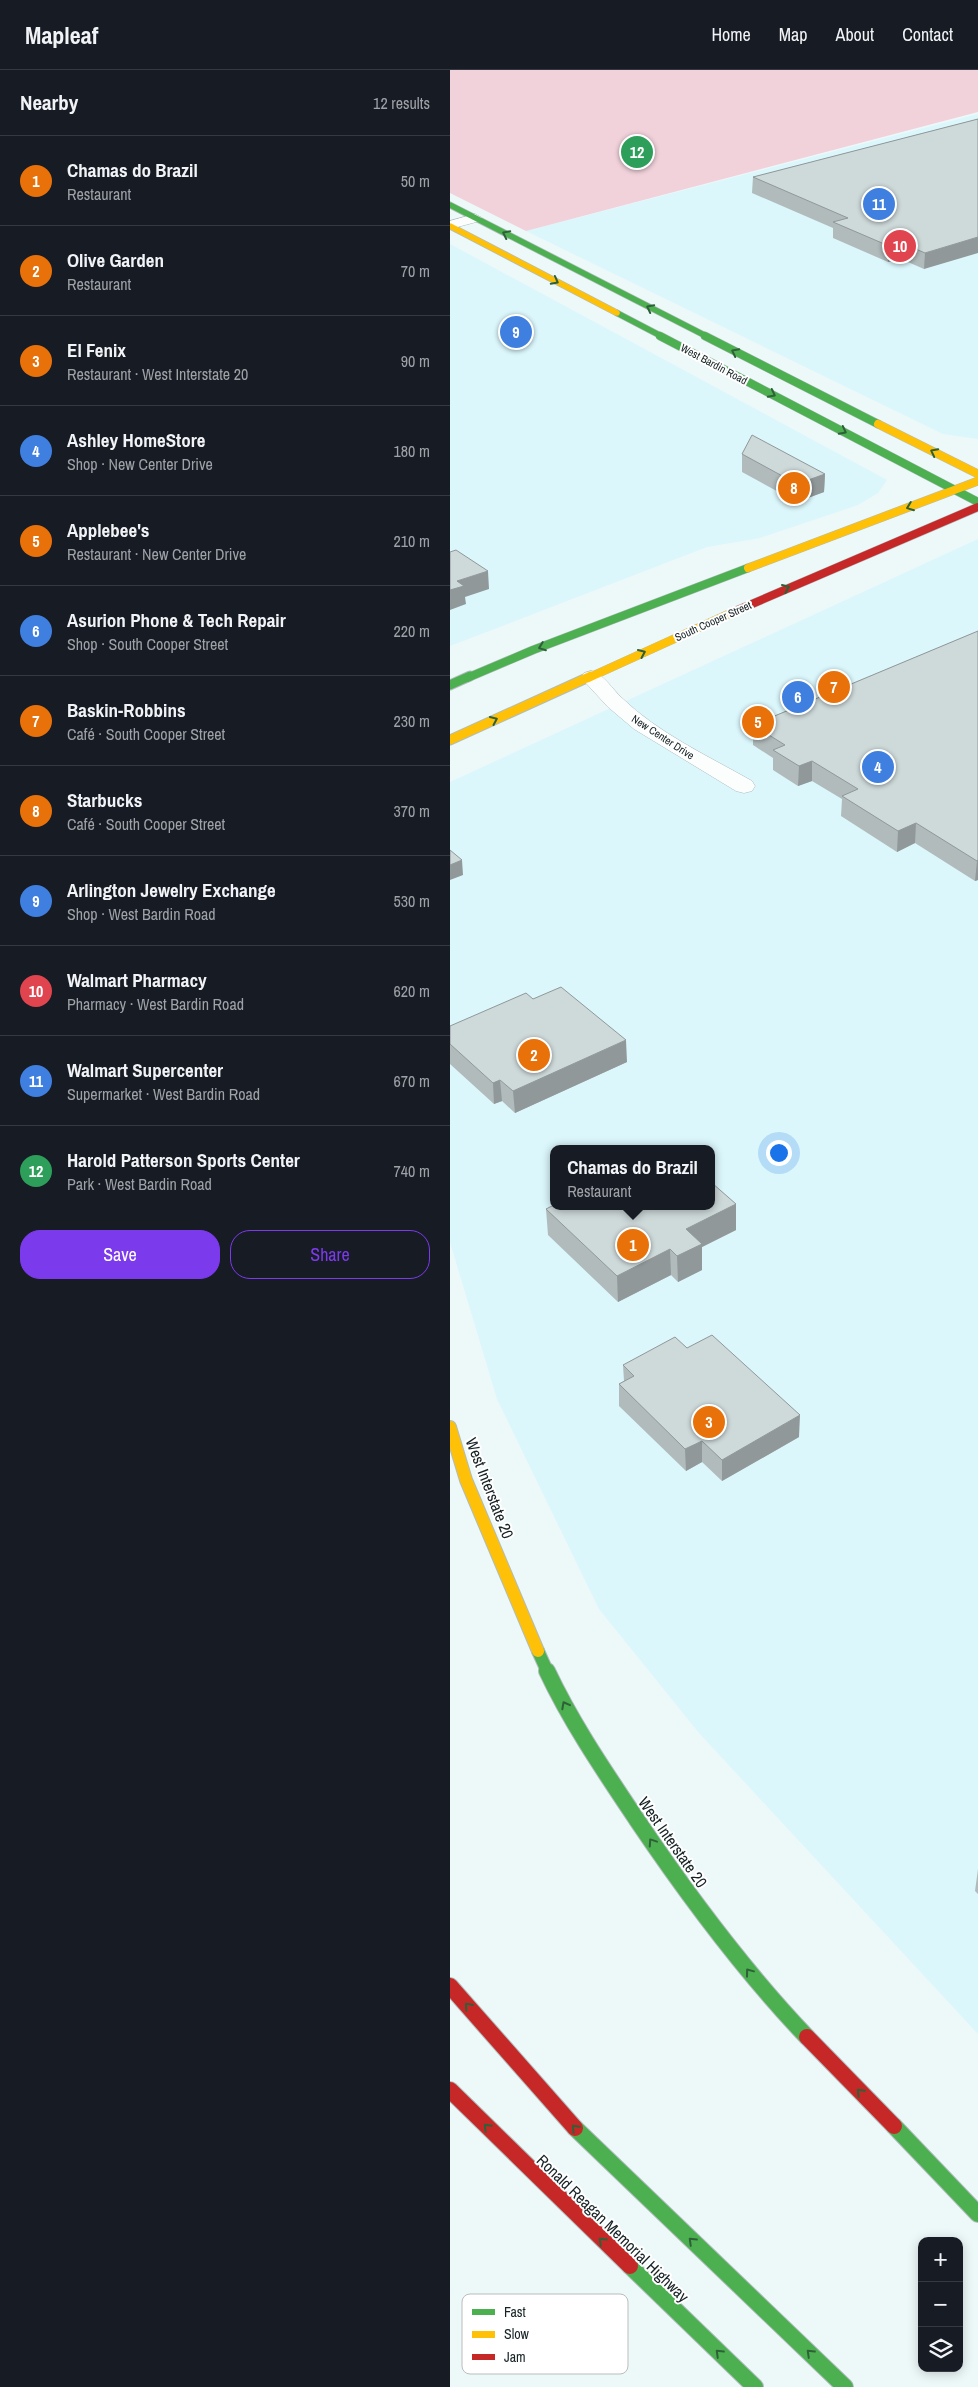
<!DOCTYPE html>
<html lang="en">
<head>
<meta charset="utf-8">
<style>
	:root { --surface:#171b24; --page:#242831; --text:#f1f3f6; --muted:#9ea1a6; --line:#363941; --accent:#7c3aed }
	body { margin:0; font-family:"Archivo Narrow",sans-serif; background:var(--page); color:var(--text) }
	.controls { position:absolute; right:15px; bottom:15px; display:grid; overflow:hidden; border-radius:10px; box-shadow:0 2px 12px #0003 }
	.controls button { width:45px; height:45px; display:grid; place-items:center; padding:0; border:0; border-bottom:1px solid var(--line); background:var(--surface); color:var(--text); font:25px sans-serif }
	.you { position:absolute; left:328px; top:1082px; width:18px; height:18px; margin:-12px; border:4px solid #fff; border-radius:50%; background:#1a73e8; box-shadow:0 0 0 8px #1a73e833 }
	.badge { display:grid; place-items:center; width:32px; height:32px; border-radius:50%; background:var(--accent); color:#fff; font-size:16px; font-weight:700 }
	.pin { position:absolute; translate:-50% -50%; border:2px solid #fff; box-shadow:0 1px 5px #0006 }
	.popup { position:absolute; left:100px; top:1075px; width:165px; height:65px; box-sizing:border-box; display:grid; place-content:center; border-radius:10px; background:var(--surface); filter:drop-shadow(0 1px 4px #0005); font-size:16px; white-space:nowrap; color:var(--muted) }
	.popup b { font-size:19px; color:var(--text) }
	.popup::after { content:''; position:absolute; left:50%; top:100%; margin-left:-10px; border:10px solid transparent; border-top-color:var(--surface) }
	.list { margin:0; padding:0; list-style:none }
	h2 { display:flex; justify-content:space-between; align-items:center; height:65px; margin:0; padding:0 20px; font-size:21px }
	h2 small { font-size:16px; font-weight:400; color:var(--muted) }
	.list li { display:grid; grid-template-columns:32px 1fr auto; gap:15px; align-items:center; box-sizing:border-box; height:90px; padding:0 20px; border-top:1px solid var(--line) }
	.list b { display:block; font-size:19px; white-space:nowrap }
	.list p { margin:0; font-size:16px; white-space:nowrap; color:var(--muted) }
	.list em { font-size:16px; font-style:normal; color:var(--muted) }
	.actions { display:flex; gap:10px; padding:15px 20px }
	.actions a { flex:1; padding:11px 0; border:1px solid var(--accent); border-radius:20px; text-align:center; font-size:18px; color:var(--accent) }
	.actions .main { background:var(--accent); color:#fff }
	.icon { flex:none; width:28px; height:28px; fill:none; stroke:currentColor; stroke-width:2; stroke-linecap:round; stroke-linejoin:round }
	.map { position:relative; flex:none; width:528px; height:2317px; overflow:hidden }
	header { display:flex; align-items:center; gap:30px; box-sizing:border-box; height:70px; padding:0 25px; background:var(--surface); border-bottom:1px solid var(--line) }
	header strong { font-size:24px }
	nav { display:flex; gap:28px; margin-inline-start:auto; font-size:18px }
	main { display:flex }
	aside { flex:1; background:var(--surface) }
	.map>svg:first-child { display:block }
	.built { fill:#dbf7fc; fill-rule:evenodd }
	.green { fill:#f1d2db }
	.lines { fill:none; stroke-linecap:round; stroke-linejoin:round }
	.street-casing { stroke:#b0bcbd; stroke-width:1 }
	.fast-far4-casing { stroke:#b0bcbd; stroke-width:7 }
	.fast-far3-casing { stroke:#b0bcbd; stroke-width:9 }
	.fast-far2-casing { stroke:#b0bcbd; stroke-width:11 }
	.fast-far1-casing { stroke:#b0bcbd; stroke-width:14 }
	.fast-casing { stroke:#b0bcbd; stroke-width:18 }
	.slow-far3-casing { stroke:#b0bcbd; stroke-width:7 }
	.slow-far2-casing { stroke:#b0bcbd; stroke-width:9 }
	.slow-far1-casing { stroke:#b0bcbd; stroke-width:11 }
	.slow-casing { stroke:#b0bcbd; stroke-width:14 }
	.jam-far1-casing { stroke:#b0bcbd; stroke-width:9 }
	.jam-casing { stroke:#b0bcbd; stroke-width:18 }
	.street { fill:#fcfefe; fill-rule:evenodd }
	.fast-far4 { stroke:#4caf50; stroke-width:5.5 }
	.fast-far3 { stroke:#4caf50; stroke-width:8 }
	.fast-far2 { stroke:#4caf50; stroke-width:9 }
	.fast-far1 { stroke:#4caf50; stroke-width:12 }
	.fast { stroke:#4caf50; stroke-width:16 }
	.slow-far3 { stroke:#ffc107; stroke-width:5.5 }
	.slow-far2 { stroke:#ffc107; stroke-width:8 }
	.slow-far1 { stroke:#ffc107; stroke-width:9 }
	.slow { stroke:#ffc107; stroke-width:12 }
	.jam-far1 { stroke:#c62828; stroke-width:8 }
	.jam { stroke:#c62828; stroke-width:16 }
	.wall { fill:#b1bbbb }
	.shaded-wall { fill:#909899 }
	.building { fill:#ced9da; stroke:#909899 }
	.oneway { stroke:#2e6138 }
	.labels { text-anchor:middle; stroke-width:4; stroke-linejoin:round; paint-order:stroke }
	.far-street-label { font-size:11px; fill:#162224; stroke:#fff }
	.near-street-label { font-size:16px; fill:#162224; stroke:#fff }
	.key { fill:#fff; stroke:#b9bdbd; stroke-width:1 }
	.key-label { font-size:14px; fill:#162224 }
</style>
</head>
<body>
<header>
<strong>Mapleaf</strong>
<nav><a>Home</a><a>Map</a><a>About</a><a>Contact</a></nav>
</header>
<main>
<aside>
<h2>Nearby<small>12 results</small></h2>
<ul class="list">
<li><span class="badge" style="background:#e8710a">1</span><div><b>Chamas do Brazil</b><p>Restaurant</p></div><em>50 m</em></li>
<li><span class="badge" style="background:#e8710a">2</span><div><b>Olive Garden</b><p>Restaurant</p></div><em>70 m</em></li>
<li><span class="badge" style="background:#e8710a">3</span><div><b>El Fenix</b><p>Restaurant · West Interstate 20</p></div><em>90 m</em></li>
<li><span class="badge" style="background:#3f7fe0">4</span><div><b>Ashley HomeStore</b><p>Shop · New Center Drive</p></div><em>180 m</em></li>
<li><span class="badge" style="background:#e8710a">5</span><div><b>Applebee's</b><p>Restaurant · New Center Drive</p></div><em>210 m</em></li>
<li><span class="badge" style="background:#3f7fe0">6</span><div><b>Asurion Phone &amp; Tech Repair</b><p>Shop · South Cooper Street</p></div><em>220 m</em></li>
<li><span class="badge" style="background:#e8710a">7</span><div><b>Baskin-Robbins</b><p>Café · South Cooper Street</p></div><em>230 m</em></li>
<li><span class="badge" style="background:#e8710a">8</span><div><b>Starbucks</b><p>Café · South Cooper Street</p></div><em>370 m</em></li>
<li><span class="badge" style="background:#3f7fe0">9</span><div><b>Arlington Jewelry Exchange</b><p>Shop · West Bardin Road</p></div><em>530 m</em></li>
<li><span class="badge" style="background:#e0444e">10</span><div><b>Walmart Pharmacy</b><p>Pharmacy · West Bardin Road</p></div><em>620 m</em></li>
<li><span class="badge" style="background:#3f7fe0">11</span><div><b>Walmart Supercenter</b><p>Supermarket · West Bardin Road</p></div><em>670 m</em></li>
<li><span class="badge" style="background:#2e9e5b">12</span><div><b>Harold Patterson Sports Center</b><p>Park · West Bardin Road</p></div><em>740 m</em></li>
</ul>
<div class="actions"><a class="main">Save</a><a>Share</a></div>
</aside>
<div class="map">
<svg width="528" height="2317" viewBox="0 0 528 2317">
	<rect width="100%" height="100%" fill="#edf8f9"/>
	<path class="built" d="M528,44V369L493,364L76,161Z
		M0,174L437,410L428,423L408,435L310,468L257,477L0,576Z
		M528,469V1964L249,1663L149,1539L47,1329L0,1172V712ZM104,1079H262V1136H104Z"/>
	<path class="green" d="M0,0H528V42L76,161L0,123Z"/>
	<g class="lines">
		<g class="street-casing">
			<path id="street" d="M25,144L32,148L30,151L0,159V151Z
				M141,601C154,604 162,619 172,628C208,663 258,686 302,711L305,716L302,721L294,723L286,721L184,659L158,637L134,611L131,607L134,603Z"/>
		</g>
		<g class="fast-far4-casing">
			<path id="fast-far4" d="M0,135L258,267
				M167,243L213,267"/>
		</g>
		<g class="fast-far3-casing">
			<path id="fast-far3" d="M210,266L528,432
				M255,266L428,354
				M17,608L83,580L298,498"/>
		</g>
		<g class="fast-far2-casing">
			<path id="fast-far2" d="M0,615L20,606"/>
		</g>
		<g class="fast-far1-casing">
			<path id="fast-far1" d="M88,1581L98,1603"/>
		</g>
		<g class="fast-casing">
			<path id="fast" d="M97,1601C122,1654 155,1702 187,1750C239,1827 293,1900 357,1967
				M444,2056L528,2144
				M125,2058L395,2317
				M180,2196L305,2317"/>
		</g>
		<g class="slow-far3-casing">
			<path id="slow-far3" d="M0,156L167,243"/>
		</g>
		<g class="slow-far2-casing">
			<path id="slow-far2" d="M428,354L528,404
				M298,498L528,411
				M138,608L281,543"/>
		</g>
		<g class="slow-far1-casing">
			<path id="slow-far1" d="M0,670L141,606"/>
		</g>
		<g class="slow-casing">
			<path id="slow" d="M0,1357L16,1410L88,1581"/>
		</g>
		<g class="jam-far1-casing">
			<path id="jam-far1" d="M281,543L528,437"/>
		</g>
		<g class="jam-casing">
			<path id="jam" d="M0,1916L125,2058
				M357,1967L444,2056
				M0,2020L180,2196"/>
		</g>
		<use href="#street" class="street"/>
		<use href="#fast-far4" class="fast-far4"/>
		<use href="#fast-far3" class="fast-far3"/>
		<use href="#fast-far2" class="fast-far2"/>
		<use href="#fast-far1" class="fast-far1"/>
		<use href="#fast" class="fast"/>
		<use href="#slow-far3" class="slow-far3"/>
		<use href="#slow-far2" class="slow-far2"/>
		<use href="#slow-far1" class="slow-far1"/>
		<use href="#slow" class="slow"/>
		<use href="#jam-far1" class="jam-far1"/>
		<use href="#jam" class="jam"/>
	</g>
	<path class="wall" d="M528,49L474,199L451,189L438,192L383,168V158L302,123L303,107Z
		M292,384L375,404L374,422L347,432L292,402Z
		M528,561V810L525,811L465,773L447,782L391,746L392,729L362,711L348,716L323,700V688L303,675V655Z
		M83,929L177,992L65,1043L52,1031L44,1034L0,994V956Z
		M286,1134V1160L252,1177V1200L228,1212L221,1205L168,1232L98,1165L96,1139Z
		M237,1278L349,1367L272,1411L252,1392L236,1401L169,1336V1314L174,1311L173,1295Z
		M528,1799V1824L525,1821Z"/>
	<path class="shaded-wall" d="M528,167V183L474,199L475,183Z
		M452,173L451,189L438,192L439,176Z
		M375,404L374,422L347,432V414Z
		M38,501L39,519L15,527L16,534L0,540V520L7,511Z
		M362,691V711L348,716L349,696Z
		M466,753L465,773L447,782L448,761Z
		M12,790L13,805L0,810V795Z
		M528,790V810L525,811L527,791Z
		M176,970L177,992L65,1043L63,1021Z
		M50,1010L52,1031L44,1034L43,1013Z
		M286,1134V1160L252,1177V1200L228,1212L227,1186L236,1159Z
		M220,1179L221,1205L168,1232L167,1206Z
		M350,1345L349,1367L272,1411V1390Z
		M252,1371V1392L236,1401L235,1379Z"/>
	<path class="building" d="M528,49V167L475,183L452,173L439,176L383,152L398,148L303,107Z
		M302,365L375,404L347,414L292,384Z
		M6,480L38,501L7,511L14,516L0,520V482Z
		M528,561V790L527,791L466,753L448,761L392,726L408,719L362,691L349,696L323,680L335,675L303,655Z
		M0,780L12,790L0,795Z
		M111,917L176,970L63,1021L50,1010L43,1013L0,974V956L76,923L83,929Z
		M262,1113L286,1134L236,1159L252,1174L227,1186L220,1179L167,1206L96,1139L104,1135V1136H262Z
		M262,1265L350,1345L272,1390L252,1371L235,1379L169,1314L184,1306L173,1295L225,1267L237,1278Z"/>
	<defs><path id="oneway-chevron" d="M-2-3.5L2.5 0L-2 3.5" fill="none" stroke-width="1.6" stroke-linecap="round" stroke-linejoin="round" transform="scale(1.25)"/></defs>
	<g class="oneway">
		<use href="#oneway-chevron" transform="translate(56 164) rotate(-153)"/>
		<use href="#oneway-chevron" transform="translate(105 211) rotate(28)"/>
		<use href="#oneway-chevron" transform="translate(200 238) rotate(-153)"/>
		<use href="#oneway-chevron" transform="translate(285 282) rotate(-153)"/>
		<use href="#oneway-chevron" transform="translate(322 324) rotate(27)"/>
		<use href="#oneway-chevron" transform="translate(393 361) rotate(27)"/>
		<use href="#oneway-chevron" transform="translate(484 382) rotate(-153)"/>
		<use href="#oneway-chevron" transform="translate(460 437) rotate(159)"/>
		<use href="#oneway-chevron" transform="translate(336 518) rotate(-23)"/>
		<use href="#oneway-chevron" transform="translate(92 577) rotate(159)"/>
		<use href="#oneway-chevron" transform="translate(192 583) rotate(-24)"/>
		<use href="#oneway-chevron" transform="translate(44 650) rotate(-24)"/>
		<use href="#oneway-chevron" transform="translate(115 1635) rotate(-118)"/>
		<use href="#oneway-chevron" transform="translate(202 1772) rotate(-124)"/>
		<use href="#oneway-chevron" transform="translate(299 1902) rotate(-127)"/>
		<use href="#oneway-chevron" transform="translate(18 1936) rotate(-131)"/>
		<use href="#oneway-chevron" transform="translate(410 2022) rotate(-134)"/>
		<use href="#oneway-chevron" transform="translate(37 2057) rotate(-135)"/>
		<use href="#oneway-chevron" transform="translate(125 2058) rotate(-135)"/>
		<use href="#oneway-chevron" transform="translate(152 2171) rotate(-136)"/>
		<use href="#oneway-chevron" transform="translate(242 2171) rotate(-136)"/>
		<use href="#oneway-chevron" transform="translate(269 2283) rotate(-136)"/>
		<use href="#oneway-chevron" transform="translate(360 2283) rotate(-136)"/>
	</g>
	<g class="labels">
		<g class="far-street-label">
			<text transform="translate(264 294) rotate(28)" y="4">West Bardin Road</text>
			<text transform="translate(263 551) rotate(-24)" y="4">South Cooper Street</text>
			<text transform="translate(213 667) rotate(33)" y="4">New Center Drive</text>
		</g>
		<g class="near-street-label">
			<text transform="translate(40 1418) rotate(69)" y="6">West Interstate 20</text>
			<text transform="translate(223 1772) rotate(55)" y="6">West Interstate 20</text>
			<text transform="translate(163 2158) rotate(44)" y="6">Ronald Reagan Memorial Highway</text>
		</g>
	</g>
	<rect x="12" y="2224" width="166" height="80" rx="8" class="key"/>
	<rect x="22" y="2239" width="23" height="6" fill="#4caf50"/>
	<rect x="22" y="2261" width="23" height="7" fill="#ffc107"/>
	<rect x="22" y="2284" width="23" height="6" fill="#c62828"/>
	<g class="key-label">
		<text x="54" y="2247">Fast</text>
		<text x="54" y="2269">Slow</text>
		<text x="54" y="2292">Jam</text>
	</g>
</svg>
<div class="controls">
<button>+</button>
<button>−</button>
<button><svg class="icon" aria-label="layers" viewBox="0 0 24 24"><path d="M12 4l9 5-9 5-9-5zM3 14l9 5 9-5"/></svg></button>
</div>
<div class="you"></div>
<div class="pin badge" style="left:183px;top:1175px;background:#e8710a">1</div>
<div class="popup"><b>Chamas do Brazil</b>Restaurant</div>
<div class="pin badge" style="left:84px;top:985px;background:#e8710a">2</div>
<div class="pin badge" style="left:259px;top:1352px;background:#e8710a">3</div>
<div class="pin badge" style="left:428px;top:697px;background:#3f7fe0">4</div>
<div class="pin badge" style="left:308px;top:652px;background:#e8710a">5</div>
<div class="pin badge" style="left:348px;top:627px;background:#3f7fe0">6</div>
<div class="pin badge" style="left:384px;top:617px;background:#e8710a">7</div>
<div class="pin badge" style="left:344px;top:418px;background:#e8710a">8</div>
<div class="pin badge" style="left:66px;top:262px;background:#3f7fe0">9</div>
<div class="pin badge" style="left:450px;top:176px;background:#e0444e">10</div>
<div class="pin badge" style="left:429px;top:134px;background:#3f7fe0">11</div>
<div class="pin badge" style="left:187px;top:82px;background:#2e9e5b">12</div>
</div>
</main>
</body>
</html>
